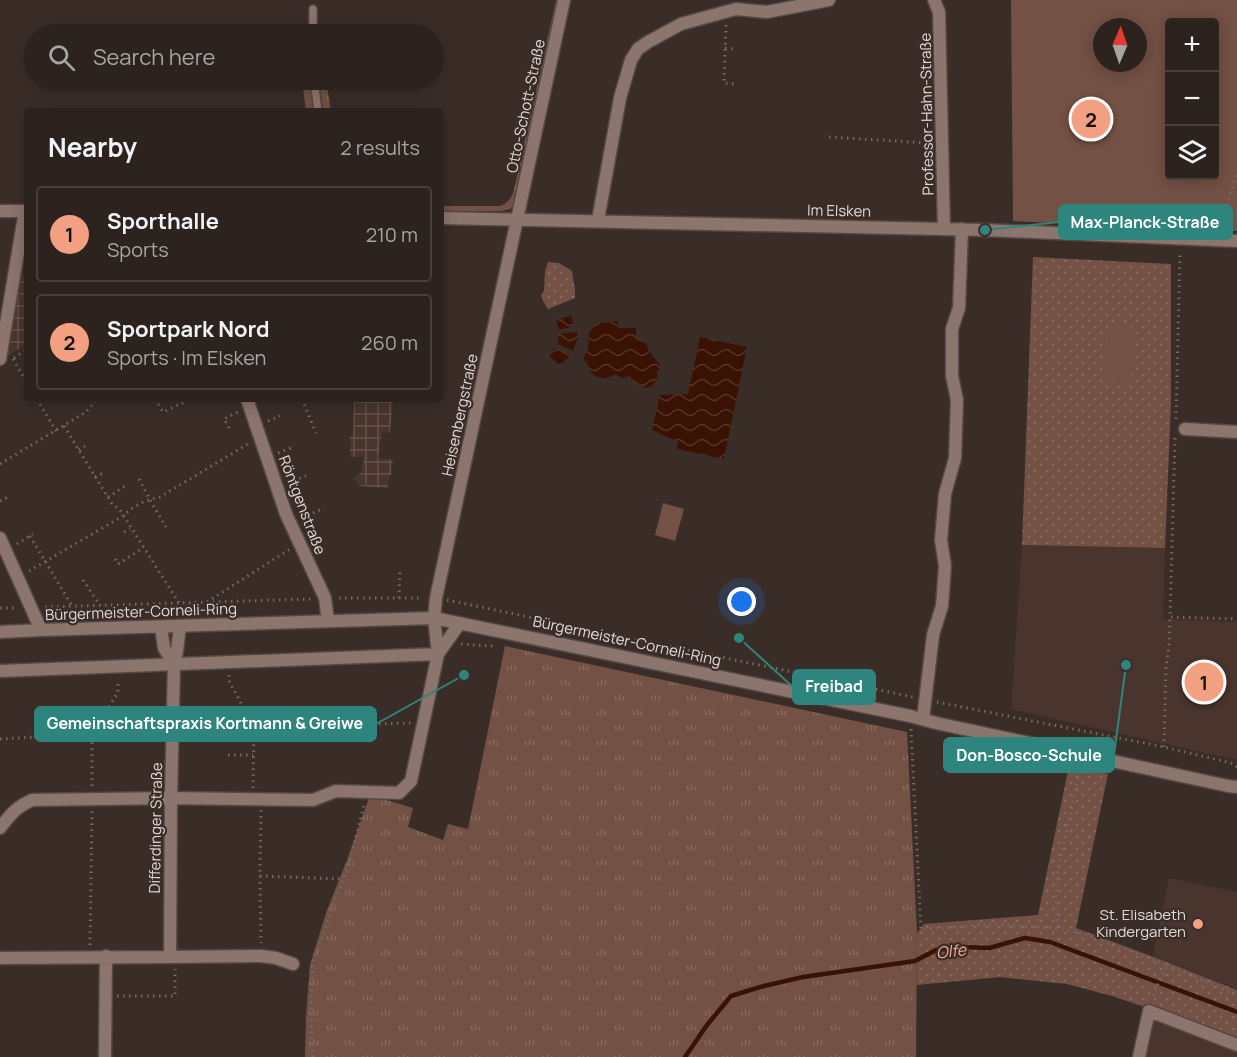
<!DOCTYPE html>
<html lang="en">
<head>
<meta charset="utf-8">
<style>
	:root { --surface:#2c221e; --page:#342a27; --text:#f1f3f6; --muted:#a6a4a4; --line:#483f3c; --accent:#f2a081 }
	body { margin:0; font-family:Manrope,sans-serif; background:var(--page); color:var(--text) }
	.controls { position:absolute; right:18px; top:18px; display:grid; overflow:hidden; border-radius:6px; box-shadow:0 3px 15px #0003 }
	.controls button { width:54px; height:54px; display:grid; place-items:center; padding:0; border:0; border-bottom:2px solid var(--line); background:var(--surface); color:var(--text); font:30px sans-serif }
	.compass { position:absolute; left:1093px; top:18px; width:54px; height:54px; border-radius:50%; background:var(--surface); box-shadow:0 3px 15px #0003; rotate:2deg }
	.you { position:absolute; left:742px; top:602px; width:21px; height:21px; margin:-15px; border:4px solid #fff; border-radius:50%; background:#1a73e8; box-shadow:0 0 0 9px #1a73e833 }
	.badge { display:grid; place-items:center; width:39px; height:39px; border-radius:50%; background:var(--accent); color:#111; font-size:20px; font-weight:700 }
	.pin { position:absolute; translate:-50% -50%; border:3px solid #fff; box-shadow:0 2px 6px #0006 }
	.list { margin:0; padding:0; list-style:none }
	h2 { display:flex; justify-content:space-between; align-items:center; height:78px; margin:0; padding:0 24px; font-size:26px }
	h2 small { font-size:20px; font-weight:400; color:var(--muted) }
	.list li { display:grid; grid-template-columns:39px 1fr auto; gap:18px; align-items:center; box-sizing:border-box; height:96px; margin:0 12px 12px; padding:0 12px; border:2px solid var(--line); border-radius:6px }
	.list b { display:block; font-size:22px; white-space:nowrap }
	.list p { margin:0; font-size:20px; white-space:nowrap; color:var(--muted) }
	.list em { font-size:20px; font-style:normal; color:var(--muted) }
	.icon { flex:none; width:33px; height:33px; fill:none; stroke:currentColor; stroke-width:2; stroke-linecap:round; stroke-linejoin:round }
	.map { position:relative; flex:none; width:1237px; height:1057px; overflow:hidden }
	.search { position:absolute; background:var(--surface); box-shadow:0 3px 15px #0003; left:24px; top:24px; width:420px; height:66px; display:flex; align-items:center; gap:15px; box-sizing:border-box; padding:0 21px; border-radius:33px; color:var(--muted); font-size:22px }
	.panel { position:absolute; background:var(--surface); box-shadow:0 3px 15px #0003; left:24px; top:108px; width:420px; height:294px; border-radius:6px }
	.map>svg:first-child { display:block }
	.built { fill:#49352e }
	.industrial { fill:url(#industrial-grid) }
	.grass { fill:url(#grass-tufts) }
	.park { fill:url(#park-dots) }
	.garden { fill:#735144; fill-rule:evenodd }
	.water { fill:url(#water-waves) }
	.lines { fill:none; stroke-linecap:round; stroke-linejoin:round }
	.stream { stroke:#391203; stroke-width:4.5 }
	.lane-casing { stroke:#554844; stroke-width:10 }
	.street-casing { stroke:#554844; stroke-width:15 }
	.path { stroke:#756a65; stroke-width:3; stroke-dasharray:1.5 4.5; stroke-linecap:butt }
	.lane { stroke:#8b756d; stroke-width:7 }
	.street { stroke:#8b756d; stroke-width:12 }
	.poi-dot { fill:#f2a081; stroke:#3a2d28; stroke-width:2 }
	.labels { text-anchor:middle; stroke-width:4.5; stroke-linejoin:round; paint-order:stroke }
	.street-label { font-size:15px; fill:#e1d8d4; stroke:#3a2d28 }
	.poi-label { font-size:15px; fill:#e1d8d4; stroke:#3a2d28; text-anchor:end }
	.water-label { font-size:16px; font-style:italic; fill:#f7ab8f; stroke:#3a2d28 }
	.leader { fill:none; stroke:#2e857d; stroke-width:2 }
	.callout-dot { fill:#2e857d; stroke:#3a2d28; stroke-width:2 }
	.callout { fill:#2e857d; stroke:#2e857d; stroke-width:2 }
	.callout-label { font-size:16px; text-anchor:middle; font-weight:bold; fill:#fff }
</style>
</head>
<body>
<div class="map">
<svg width="1237" height="1057" viewBox="0 0 1237 1057">
	<defs>
		<pattern id="industrial-grid" width="8" height="8" patternUnits="userSpaceOnUse" patternTransform="scale(1.5)"><rect width="8" height="8" fill="#49352e"/><path d="M0 4h8M4 0v8" fill="none" stroke="#63524b"/></pattern>
		<pattern id="grass-tufts" width="24" height="20" patternUnits="userSpaceOnUse" patternTransform="scale(1.5)"><rect width="24" height="20" fill="#735144"/><path d="M3 7l-1-3M5 7V3M7 7l1-3M15 17l-1-3M17 17v-4M19 17l1-3" fill="none" stroke="#87695e"/></pattern>
		<pattern id="park-dots" width="8" height="8" patternUnits="userSpaceOnUse" patternTransform="scale(1.5)"><rect width="8" height="8" fill="#735144"/><path d="M2 2h.1M6 6h.1" fill="none" stroke="#87695e" stroke-width="1.8" stroke-linecap="round"/></pattern>
		<pattern id="water-waves" width="16" height="10" patternUnits="userSpaceOnUse" patternTransform="scale(1.5)"><rect width="16" height="10" fill="#391203"/><path d="M0 5q4-4 8 0t8 0" fill="none" stroke="#553427"/></pattern>
	</defs>
	<rect width="100%" height="100%" fill="#3a2d28"/>
	<path class="built" d="M1022,545L1165,548L1163,619L1237,622V760L1011,709Z
		M1169,878L1237,892V989L1153,956Z
		M1154,1007L1237,1038V1057H1143Z"/>
	<path class="industrial" d="M27,273V345L8,355L20,277Z
		M367,399H393L390,432L382,433L378,458L393,460L391,475H389L388,488L359,486L354,478L361,473L364,457H350V436H353L354,400H366Z"/>
	<path class="grass" d="M556,0H560L514,205L510,209L501,211H441V206H500C509,203 511,198 514,190Z
		M302,80H310L315,111H306Z
		M319,80H326L331,111H323Z
		M505,646L907,732L917,933L916,1057H305L306,1017L310,965L326,913L347,860L370,795L413,808L408,827L443,840L448,824L468,829Z"/>
	<path class="park" d="M1033,257L1171,264V402L1165,548L1022,545Z
		M548,262L559,263L572,271L575,291V298L548,309L543,301L541,295L544,291L545,271Z
		M1069,766L1108,774L1076,928L1159,959L1237,990V1038L1155,1007H1145L1112,996L1067,984L1000,977L917,985V933L924,924L1038,915Z"/>
	<path class="garden" d="M1011,0H1237V231L1013,221ZM1170,22H1214V176H1170ZM1102,27H1138V63H1102Z
		M1109,325L1137,328L1130,383L1102,380Z
		M663,503L684,509L675,541L655,535Z"/>
	<path class="water" d="M571,316L574,326L559,330L556,320Z
		M618,321V328H636V340L646,343L650,352L662,368L657,371C659,384 649,393 637,384C634,382 632,378 629,376L622,378L615,374C605,382 589,378 588,364L583,359L588,350L589,332L594,328L593,324Z
		M577,332L578,337L573,351L558,344L559,334Z
		M700,337L747,347L724,459L677,449L678,442L652,430L660,395L688,394Z
		M554,348L572,355L559,365L548,355Z"/>
	<g class="lines">
		<path class="stream" d="M685,1057L707,1025L731,996L764,986L803,977L915,961L936,950L962,947L989,948L1025,938L1050,942L1237,1012"/>
		<g class="lane-casing">
			<path id="lane" d="M313,34V9
				M314,80L318,111"/>
		</g>
		<g class="street-casing">
			<path id="street" d="M934,0L939,12L944,229
				M0,211H27
				M441,218L985,230L1237,241
				M598,220L620,98L631,60L638,49L648,42L681,24L736,9L767,12L829,0
				M0,359L25,211
				M247,399L286,514L325,598L328,621
				M1185,429L1237,432
				M0,538L41,630
				M161,627L164,648L174,664
				M0,632L41,630L434,618L910,716L936,723L1228,786L1237,787
				M438,654L460,623
				M0,671L438,654
				M923,719L933,635L942,606L945,566L941,540L945,494L955,458L957,400L952,376V329L959,308L962,229
				M0,828C11,814 15,808 32,800L171,798L313,800L336,791L399,793L411,781L438,654L434,618L436,598L564,0
				M170,957L261,956L276,958L293,964
				M0,958L170,957L171,798L174,664L177,651L180,626
				M105,1057L106,956
				M1139,1057L1149,1011L1237,1045"/>
		</g>
		<path class="path" d="M726,25L724,83L738,84
			M725,48L734,49
			M829,137L928,143
			M1224,229L1225,211L1237,173
			M14,358L27,349
			M13,359L27,383
			M37,399L56,431
			M155,399L163,412L191,399
			M302,399L316,433
			M1176,419L1180,252
			M268,421L280,416
			M64,426L112,504L120,510L179,603
			M229,428L224,419L238,412
			M1175,438L1170,617L1237,619
			M79,450L85,446
			M278,453L293,447
			M0,464L86,412L97,399
			M95,477L103,473
			M139,479L151,502L166,527
			M288,483L306,476
			M108,497L128,484
			M0,501L10,496
			M302,518L324,508
			M124,532L130,529
			M30,536L72,606
			M309,537L319,533
			M17,544L33,534
			M115,559L118,564L143,548
			M29,571L123,516C133,506 147,499 160,497L248,444
			M83,580L100,605
			M339,598H422
			M399,598L400,568
			M447,600L913,697
			M207,602L290,549
			M45,607L311,599
			M0,608H18
			M461,644L491,646L493,645
			M229,675V681L254,727
			M937,702L1164,747L1231,763L1237,767
			M224,712H246
			M911,729L921,930L987,924L1058,928
			M0,739L92,734
			M1164,747L1166,667L1169,646L1170,617
			M228,755H253
			M1081,766L1059,864L1056,882V911L1059,928L1088,935L1167,965L1154,992L1152,1000
			M92,786V734L118,692V680
			M253,788L254,727L411,723
			M261,810L260,876L343,879
			M260,876L261,943
			M90,945L92,811
			M1167,965L1237,995
			M117,996H175V969
			M313,1057L311,1016L312,964L350,860L364,805"/>
		<use href="#lane" class="lane"/>
		<use href="#street" class="street"/>
	</g>
	<circle class="poi-dot" cx="1198" cy="924" r="6"/>
	<g class="labels">
		<g class="street-label">
			<text transform="translate(526 106) rotate(-78)" y="5">Otto-Schott-Straße</text>
			<text transform="translate(927 114) rotate(-91)" y="5">Professor-Hahn-Straße</text>
			<text transform="translate(839 211) rotate(1)" y="5">Im Elsken</text>
			<text transform="translate(460 415) rotate(-78)" y="5">Heisenbergstraße</text>
			<text transform="translate(302 505) rotate(69)" y="5">Röntgenstraße</text>
			<text transform="translate(141 612) rotate(-2)" y="5">Bürgermeister-Corneli-Ring</text>
			<text transform="translate(627 641) rotate(12)" y="5">Bürgermeister-Corneli-Ring</text>
			<text transform="translate(156 828) rotate(-89)" y="5">Differdinger Straße</text>
		</g>
		<g class="poi-label">
			<text x="1186" y="920">St. Elisabeth<tspan x="1186" dy="17">Kindergarten</tspan></text>
		</g>
		<g class="water-label">
			<text transform="translate(951 951) rotate(-7)" y="6">Olfe</text>
		</g>
	</g>
	<path class="leader" d="M985 230L1059 222M739 638L793 687M464 675L376 724M1126 665L1114 755"/>
	<g class="callout-dot">
		<circle cx="985" cy="230" r="6"/>
		<circle cx="739" cy="638" r="6"/>
		<circle cx="464" cy="675" r="6"/>
		<circle cx="1126" cy="665" r="6"/>
	</g>
	<g class="callout">
		<rect x="1059" y="205" width="173" height="34" rx="6"/>
		<rect x="793" y="670" width="82" height="34" rx="6"/>
		<rect x="35" y="707" width="341" height="34" rx="6"/>
		<rect x="944" y="738" width="170" height="34" rx="6"/>
	</g>
	<g class="callout-label">
		<text x="1145" y="228">Max-Planck-Straße</text>
		<text x="834" y="692">Freibad</text>
		<text x="205" y="729">Gemeinschaftspraxis Kortmann &amp; Greiwe</text>
		<text x="1029" y="761">Don-Bosco-Schule</text>
	</g>
</svg>
<div class="controls">
<button>+</button>
<button>−</button>
<button><svg class="icon" aria-label="layers" viewBox="0 0 24 24"><path d="M12 4l9 5-9 5-9-5zM3 14l9 5 9-5"/></svg></button>
</div>
<svg class="compass" viewBox="-18 -18 36 36"><path d="M0-13l5 13h-10z" fill="#e53935"/><path d="M0 13l5-13h-10z" fill="#a6a4a4"/></svg>
<div class="you"></div>
<div class="pin badge" style="left:1204px;top:682px">1</div>
<div class="pin badge" style="left:1091px;top:119px">2</div>
<div class="search"><svg class="icon" aria-label="search" viewBox="0 0 24 24"><circle cx="10" cy="10" r="6"/><path d="M15 15l6 6"/></svg>Search here</div>
<section class="panel">
<h2>Nearby<small>2 results</small></h2>
<ul class="list">
<li><span class="badge">1</span><div><b>Sporthalle</b><p>Sports</p></div><em>210 m</em></li>
<li><span class="badge">2</span><div><b>Sportpark Nord</b><p>Sports · Im Elsken</p></div><em>260 m</em></li>
</ul>
</section>
</div>
</body>
</html>
